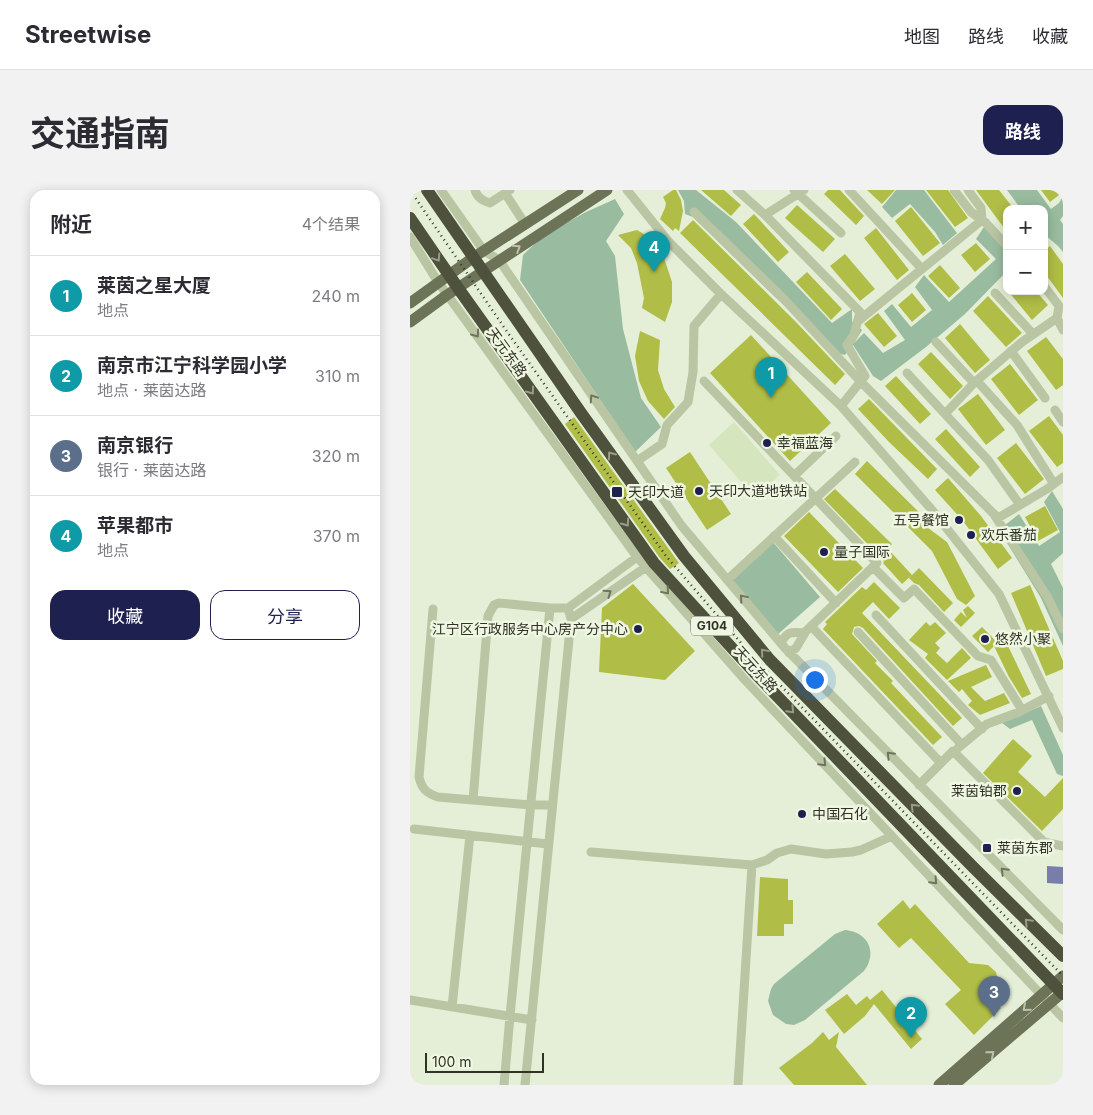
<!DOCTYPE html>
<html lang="zh">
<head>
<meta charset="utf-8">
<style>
	:root { --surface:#fff; --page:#f2f2f3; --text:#2b2b33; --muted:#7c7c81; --line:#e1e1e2; --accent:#1e2150 }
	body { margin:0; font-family:Inter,"Noto Sans SC",sans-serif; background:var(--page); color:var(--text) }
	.controls { position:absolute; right:15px; top:15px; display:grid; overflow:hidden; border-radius:10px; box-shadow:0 2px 12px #0003 }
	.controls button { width:45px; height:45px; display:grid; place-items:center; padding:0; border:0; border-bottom:1px solid var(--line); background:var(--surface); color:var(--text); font:25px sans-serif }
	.scale { position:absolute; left:15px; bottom:12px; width:119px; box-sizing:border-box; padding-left:5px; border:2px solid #2f3225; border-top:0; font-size:14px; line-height:18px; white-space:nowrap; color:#2f3225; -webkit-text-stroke:4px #eff7e3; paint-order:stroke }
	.you { position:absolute; left:404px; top:489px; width:18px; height:18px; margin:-12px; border:4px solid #fff; border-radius:50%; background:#1a73e8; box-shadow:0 0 0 8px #1a73e833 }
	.badge { display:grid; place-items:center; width:32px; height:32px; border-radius:50%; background:var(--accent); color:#fff; font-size:16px; font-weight:700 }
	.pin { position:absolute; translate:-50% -41px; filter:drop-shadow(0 1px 2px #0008) }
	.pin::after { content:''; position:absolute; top:26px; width:18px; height:15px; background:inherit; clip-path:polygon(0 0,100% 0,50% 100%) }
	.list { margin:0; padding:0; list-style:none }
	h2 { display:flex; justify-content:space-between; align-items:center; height:65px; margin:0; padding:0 20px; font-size:21px }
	h2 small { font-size:16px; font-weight:400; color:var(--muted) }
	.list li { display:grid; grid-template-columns:32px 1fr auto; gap:15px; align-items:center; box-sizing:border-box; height:80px; padding:0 20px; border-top:1px solid var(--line) }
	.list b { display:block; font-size:19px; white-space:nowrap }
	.list p { margin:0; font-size:16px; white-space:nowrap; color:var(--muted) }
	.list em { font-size:16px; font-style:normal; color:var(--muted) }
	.actions { display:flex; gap:10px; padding:15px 20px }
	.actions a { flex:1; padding:11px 0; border:1px solid var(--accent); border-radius:15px; text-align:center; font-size:18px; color:var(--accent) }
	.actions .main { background:var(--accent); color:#fff }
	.map { position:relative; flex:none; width:653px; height:895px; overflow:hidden; border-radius:15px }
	header { display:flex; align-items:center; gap:30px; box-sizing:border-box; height:70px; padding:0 25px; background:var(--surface); border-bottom:1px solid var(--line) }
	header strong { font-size:24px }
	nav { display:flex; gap:28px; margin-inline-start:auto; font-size:18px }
	.intro { display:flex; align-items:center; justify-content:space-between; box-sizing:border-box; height:120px; padding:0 30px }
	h1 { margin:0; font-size:35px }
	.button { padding:12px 22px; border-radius:15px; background:var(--accent); color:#fff; font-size:18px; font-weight:700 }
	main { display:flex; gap:30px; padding:0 30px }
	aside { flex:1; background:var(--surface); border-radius:15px; box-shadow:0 2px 12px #0003 }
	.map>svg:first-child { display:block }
	.green { fill:#99bca0 }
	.plaza { fill:#d5e6bf }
	.water { fill:#787da9 }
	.building { fill:#b0bd46 }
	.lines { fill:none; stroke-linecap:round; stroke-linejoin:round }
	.minor { stroke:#bac5a4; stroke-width:9 }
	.major { stroke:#6d7357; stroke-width:11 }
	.highway { stroke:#4e523d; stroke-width:12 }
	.rail { stroke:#2f3225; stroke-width:2.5; stroke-dasharray:1 4; stroke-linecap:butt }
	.oneway { stroke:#bbc2ab }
	.oneway2 { stroke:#969c88 }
	.oneway3 { stroke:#6e745e }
	.poi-dot { fill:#1e2150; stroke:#eff7e3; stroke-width:2 }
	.labels { text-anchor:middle; stroke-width:5; stroke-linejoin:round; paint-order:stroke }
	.shield { fill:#eff7e3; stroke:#696d5e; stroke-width:1 }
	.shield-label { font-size:12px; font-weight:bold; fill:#2f3225 }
	.street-label { font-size:14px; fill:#2f3225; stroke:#eff7e3 }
	.poi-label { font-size:14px; fill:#2f3225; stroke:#eff7e3; text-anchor:start }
</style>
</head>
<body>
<header>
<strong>Streetwise</strong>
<nav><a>地图</a><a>路线</a><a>收藏</a></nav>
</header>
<div class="intro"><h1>交通指南</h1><a class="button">路线</a></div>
<main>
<aside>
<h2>附近<small>4个结果</small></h2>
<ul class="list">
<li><span class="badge" style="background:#0f9aa8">1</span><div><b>莱茵之星大厦</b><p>地点</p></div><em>240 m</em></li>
<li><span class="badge" style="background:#0f9aa8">2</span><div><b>南京市江宁科学园小学</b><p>地点 · 莱茵达路</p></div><em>310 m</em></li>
<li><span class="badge" style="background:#5c6f8a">3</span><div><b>南京银行</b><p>银行 · 莱茵达路</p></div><em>320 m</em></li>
<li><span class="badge" style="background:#0f9aa8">4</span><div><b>苹果都市</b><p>地点</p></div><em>370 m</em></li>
</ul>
<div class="actions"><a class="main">收藏</a><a>分享</a></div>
</aside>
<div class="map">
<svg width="653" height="895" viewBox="0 0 653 895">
	<rect width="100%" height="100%" fill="#e5efd7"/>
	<path class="green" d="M268,0H286L326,32L422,133L442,119V132L452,140L444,153L454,143L473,163L495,150L474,121L482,114L501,137L522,120L505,97L514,85L539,112L586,69L566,49L574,37L597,62V81L555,124L516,157L471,191L463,186L443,155L435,165L426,163L364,106L283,27L275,24L274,11Z
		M486,0H514L547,43L533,55L525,42L500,14L482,28L472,17Z
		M597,0H627L641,19L649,13L653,6V26L650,30L653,34V62L648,56L634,44V19H611Z
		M205,9L214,24L196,51L205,66L213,139L231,208L251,237L225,262L110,90L113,65L133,46L176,22Z
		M642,301L653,319V363L641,374L653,398V456L631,408L589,340L609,324L629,356L650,342L634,312Z
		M363,352L410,407L367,445L320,390Z
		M631,516L653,565V586L647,584L622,530L600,539L592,533Z
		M435,740C458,742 468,762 454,781L395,830L384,835L376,834L363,825L358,811L361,799L364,794L425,744Z"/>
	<path class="plaza" d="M324,232L370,285L345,308L299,255Z"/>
	<path class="water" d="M637,676L653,677V694L637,693Z"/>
	<path class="building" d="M263,0H266L271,10L273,21L269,41L265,38L263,41L250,29L255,18L256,13L253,7Z
		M291,0H314L331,15L321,26Z
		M418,0H430L454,26L446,35L414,4Z
		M457,0H485L472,14Z
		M516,0H538L558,28L545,37Z
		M566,0H589L604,19H597V42Z
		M631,0H653V2L640,12Z
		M387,15L425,49L413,62L375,28Z
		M501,17L530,53L513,66L485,31Z
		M344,24L379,62L368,72L333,34Z
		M283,30L386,132L435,184L425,195L270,43Z
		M466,38L499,80L487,90L454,48Z
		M227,40L241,48L254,68L262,92V112L255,132L232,118L234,108L227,73L221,58L208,45Z
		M566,53L580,69L565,82L551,65Z
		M640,56L653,74V108L634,82V61Z
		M435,64L465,99L450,111L420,76Z
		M530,75L550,98L539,108L518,86Z
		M397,82L432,119L421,130L386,92Z
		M598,101H626L638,115L622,130Z
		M502,103L516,120L502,132L488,115Z
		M578,106L612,143L596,157L563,121Z
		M468,123L487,146L474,157L454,134Z
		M550,134L580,170L565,183L535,148Z
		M230,141L250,150L248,180L254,199L265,217L254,229L238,211L229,191L225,166Z
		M341,145L421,233L380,271L300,183Z
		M636,147L653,169V195L646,200L617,161Z
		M521,162L553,196L540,209L508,174Z
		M600,174L628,210L609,225L581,189Z
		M486,186L521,224L510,234L475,196Z
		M568,204L595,240L576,255L548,219Z
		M459,209L527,279L518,289L480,253L448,219Z
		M639,226L653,245V273L647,277L619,241Z
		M164,227L269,373L260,379L250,368L155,234Z
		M536,239L570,277L560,287L525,249Z
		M606,253L634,289L615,304L587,268Z
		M280,262L321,324L297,340L256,278Z
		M457,271L521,334L518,338L537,352L565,406L556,415L547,409L522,361L445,284Z
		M538,288L571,326L602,368L588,379L553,331L525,300Z
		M425,299L482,354L478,359L502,385L492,394L473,373L474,372L472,369L414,309Z
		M635,316L648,340L628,351L615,327Z
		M399,322L453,378L428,402L374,346Z
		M509,378L543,413L534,422L509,395L504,393L499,388Z
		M464,392L490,418L479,429L463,412L452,423L552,528L543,536L453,438L449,436L444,437L442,444L467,471L465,473L483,491L481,493L532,547L523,555L413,439L417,434L415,432L452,397L456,400Z
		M223,394L285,461L255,490L189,482L192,418Z
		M620,395L653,471V479L636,486L601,403Z
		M558,416L565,423L551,437L544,430L551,422L557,428L553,420Z
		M516,432L520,436L525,432L536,443L525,453L530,458L526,463L537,473L552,458L561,468L537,490L515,468L518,464L499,450Z
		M572,437L593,458L598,456L621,504L612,508L599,487L584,456L578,462L562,446Z
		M576,475L582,487L561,497L575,511L594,503L600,513L570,525L558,515L562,511L552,499L549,502L538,491Z
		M603,549L622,566L608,582L635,607L653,588V619L632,641L573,583Z
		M350,687L378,689V710H383V734H374V746H347Z
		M493,710L500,719L505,714L559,773L578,775L586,782L588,791L586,800L581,807L591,818L564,845L535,814L551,800L501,748L489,758L467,734Z
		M472,800L512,849L501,859L464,814L455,826L434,844L415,820L437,804L446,815L457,806L460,810Z
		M413,842L419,850L429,842L426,857L457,895H384L369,878L402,853Z"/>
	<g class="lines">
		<path class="minor" d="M31,0L74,61L89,70L271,335L375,458L653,740
			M65,0C67,8 73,11 80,13L100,0
			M217,0L259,52L311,104L431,216L522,320L589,404L653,538
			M327,0L355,25
			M384,0L431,43
			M394,0L355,25L450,122L444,145L437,155L455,186L431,216
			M439,0L512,79
			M544,0L561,22L576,33L597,56
			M95,3L115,34
			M284,22L373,108L451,192L588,328L637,299L653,287
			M0,47L28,92L227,367L335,490L653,828
			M634,96L649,116L647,128L653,140
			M585,103L623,144
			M447,132L572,30L571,18L558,0
			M526,152L564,193
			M601,161L635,208
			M497,183L535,224
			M294,191L467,373L394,443C381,442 377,441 371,453
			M567,191L607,235L644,294
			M645,220L653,232
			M227,271L252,254L257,235L278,212L283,182L284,136L311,104
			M384,286L426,246
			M610,315L578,270L535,224L564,193L612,152L647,128
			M585,326L638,408L653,439
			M364,346L426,413
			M463,377L494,408L504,399L568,466L581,470L612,520
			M317,390L445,272
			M23,419L9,587C12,599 16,603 28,607L120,615H142
			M466,425L572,539
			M161,429L236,377
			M401,436L531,573
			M448,442L552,555
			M379,463L386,458L396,441
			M548,558L577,534L609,522L639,506
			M509,595L543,561L634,652L653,656
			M63,610L78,426L84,415L89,413L140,418H158L227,367
			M4,639L138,654
			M181,662L342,675L357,670L367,663L381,659L416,664L442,662L451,660L482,646
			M0,810L122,830
			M42,817L60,645
			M94,895L100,826L140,418
			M115,895L161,429L158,418
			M328,895L342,675"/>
		<path class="major" d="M0,113L64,67L168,0
			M0,132L37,105L197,0
			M529,895L653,786
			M544,895L653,802"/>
		<path class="highway" d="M17,0L171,223L274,366L360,470L563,677L653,766
			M0,28L48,98L244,373L344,482L653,804"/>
		<path class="rail" d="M0,0L98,143L256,366L344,468L653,786"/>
	</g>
	<defs><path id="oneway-chevron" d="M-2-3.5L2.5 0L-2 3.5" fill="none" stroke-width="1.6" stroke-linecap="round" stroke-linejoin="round" transform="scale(1.25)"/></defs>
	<g class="oneway">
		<use href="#oneway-chevron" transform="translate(107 58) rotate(-33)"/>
		<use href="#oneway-chevron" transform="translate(616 818) rotate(139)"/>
		<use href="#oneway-chevron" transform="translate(581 864) rotate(-40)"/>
	</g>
	<g class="oneway2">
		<use href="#oneway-chevron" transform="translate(27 68) rotate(57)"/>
		<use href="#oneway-chevron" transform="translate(121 201) rotate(54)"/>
		<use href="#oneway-chevron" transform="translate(201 265) rotate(-126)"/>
		<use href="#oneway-chevron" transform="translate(216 333) rotate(54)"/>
		<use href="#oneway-chevron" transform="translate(354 462) rotate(-130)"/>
		<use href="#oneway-chevron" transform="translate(381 520) rotate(46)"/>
		<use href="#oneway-chevron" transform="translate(504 617) rotate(-134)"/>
		<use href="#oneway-chevron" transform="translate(618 732) rotate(-135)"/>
	</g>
	<g class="oneway3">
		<use href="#oneway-chevron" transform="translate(66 144) rotate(54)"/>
		<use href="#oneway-chevron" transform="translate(183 208) rotate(-124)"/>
		<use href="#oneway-chevron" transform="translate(256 401) rotate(49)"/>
		<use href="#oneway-chevron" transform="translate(198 403) rotate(-35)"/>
		<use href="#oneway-chevron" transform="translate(333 408) rotate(-130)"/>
		<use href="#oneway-chevron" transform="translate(480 565) rotate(-134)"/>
		<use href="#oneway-chevron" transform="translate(413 573) rotate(46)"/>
		<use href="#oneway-chevron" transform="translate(594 681) rotate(-135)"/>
		<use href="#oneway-chevron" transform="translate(524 691) rotate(47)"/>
	</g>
	<g class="poi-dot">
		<circle cx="357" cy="253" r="5"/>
		<circle cx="289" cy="301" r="5"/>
		<rect x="201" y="296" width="12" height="12" rx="2.5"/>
		<circle cx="549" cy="330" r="5"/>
		<circle cx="561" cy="345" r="5"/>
		<circle cx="414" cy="362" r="5"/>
		<circle cx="228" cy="439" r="5"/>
		<circle cx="575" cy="449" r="5"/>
		<circle cx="607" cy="601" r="5"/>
		<circle cx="392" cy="624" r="5"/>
		<rect x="572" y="653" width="10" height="10" rx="2.5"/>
	</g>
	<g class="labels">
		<rect class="shield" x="281" y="426.5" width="42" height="19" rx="4"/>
		<g class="shield-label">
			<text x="302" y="440">G104</text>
		</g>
		<g class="street-label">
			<text transform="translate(97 162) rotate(54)" y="5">天元东路</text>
			<text transform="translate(346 479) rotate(48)" y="5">天元东路</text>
		</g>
		<g class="poi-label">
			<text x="367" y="258">幸福蓝海</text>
			<text x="299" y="306">天印大道地铁站</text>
			<text x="218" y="307">天印大道</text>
			<text x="539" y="335" text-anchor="end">五号餐馆</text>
			<text x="571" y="350">欢乐番茄</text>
			<text x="424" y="367">量子国际</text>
			<text x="218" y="444" text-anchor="end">江宁区行政服务中心房产分中心</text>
			<text x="585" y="454">悠然小聚</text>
			<text x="597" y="606" text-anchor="end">莱茵铂郡</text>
			<text x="402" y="629">中国石化</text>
			<text x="587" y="663">莱茵东郡</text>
		</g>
	</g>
</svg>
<div class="controls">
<button>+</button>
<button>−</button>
</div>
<div class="scale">100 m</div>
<div class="you"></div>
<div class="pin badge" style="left:361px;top:208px;background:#0f9aa8">1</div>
<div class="pin badge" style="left:501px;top:848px;background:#0f9aa8">2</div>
<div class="pin badge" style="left:584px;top:827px;background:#5c6f8a">3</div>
<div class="pin badge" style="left:244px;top:82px;background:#0f9aa8">4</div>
</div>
</main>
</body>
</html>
